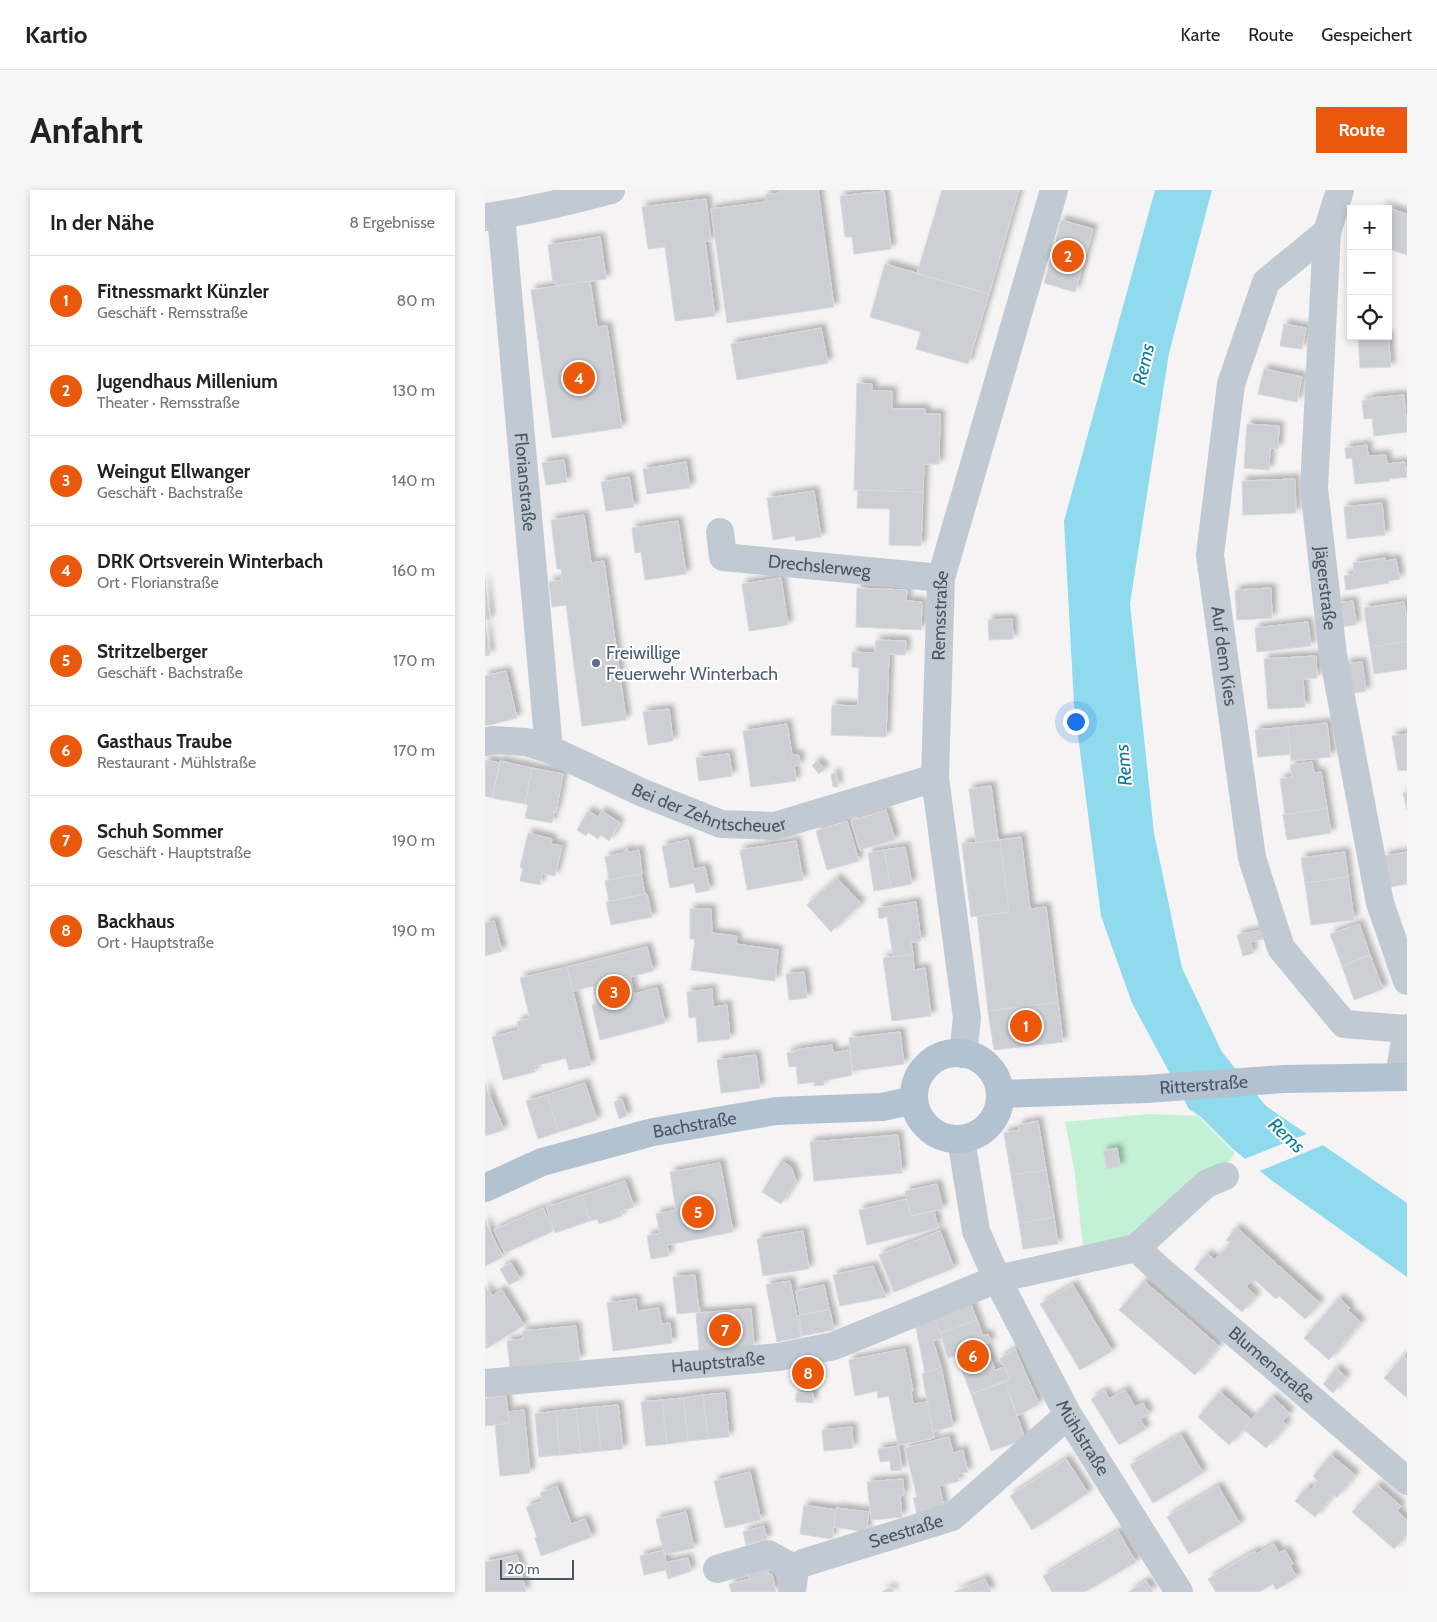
<!DOCTYPE html>
<html lang="de">
<head>
<meta charset="utf-8">
<style>
	:root { --surface:#fff; --page:#f6f6f6; --text:#222; --muted:#767676; --line:#e0e0e0; --accent:#ea580c }
	body { margin:0; font-family:Cabin,sans-serif; background:var(--page); color:var(--text) }
	.controls { position:absolute; right:15px; top:15px; display:grid; overflow:hidden; border-radius:0px; box-shadow:0 2px 8px #0003 }
	.controls button { width:45px; height:45px; display:grid; place-items:center; padding:0; border:0; border-bottom:1px solid var(--line); background:var(--surface); color:var(--text); font:25px sans-serif }
	.scale { position:absolute; left:15px; bottom:12px; width:74px; box-sizing:border-box; padding-left:5px; border:2px solid #4a5661; border-top:0; font-size:14px; line-height:18px; white-space:nowrap; color:#4a5661; -webkit-text-stroke:4px #fff; paint-order:stroke }
	.you { position:absolute; left:590px; top:531px; width:18px; height:18px; margin:-12px; border:4px solid #fff; border-radius:50%; background:#1a73e8; box-shadow:0 0 0 8px #1a73e833 }
	.badge { display:grid; place-items:center; width:32px; height:32px; border-radius:50%; background:var(--accent); color:#fff; font-size:16px; font-weight:700 }
	.pin { position:absolute; translate:-50% -50%; border:2px solid #fff; box-shadow:0 1px 5px #0006 }
	.list { margin:0; padding:0; list-style:none }
	h2 { display:flex; justify-content:space-between; align-items:center; height:65px; margin:0; padding:0 20px; font-size:21px }
	h2 small { font-size:16px; font-weight:400; color:var(--muted) }
	.list li { display:grid; grid-template-columns:32px 1fr auto; gap:15px; align-items:center; box-sizing:border-box; height:90px; padding:0 20px; border-top:1px solid var(--line) }
	.list b { display:block; font-size:19px; white-space:nowrap }
	.list p { margin:0; font-size:16px; white-space:nowrap; color:var(--muted) }
	.list em { font-size:16px; font-style:normal; color:var(--muted) }
	.icon { flex:none; width:28px; height:28px; fill:none; stroke:currentColor; stroke-width:2; stroke-linecap:round; stroke-linejoin:round }
	.map { position:relative; flex:none; width:922px; height:1402px; overflow:hidden; border-radius:0px }
	header { display:flex; align-items:center; gap:30px; box-sizing:border-box; height:70px; padding:0 25px; background:var(--surface); border-bottom:1px solid var(--line) }
	header strong { font-size:24px }
	nav { display:flex; gap:28px; margin-inline-start:auto; font-size:18px }
	.intro { display:flex; align-items:center; justify-content:space-between; box-sizing:border-box; height:120px; padding:0 30px }
	h1 { margin:0; font-size:35px }
	.button { padding:12px 22px; border-radius:0px; background:var(--accent); color:#fff; font-size:18px; font-weight:700 }
	main { display:flex; gap:30px; padding:0 30px }
	aside { flex:1; background:var(--surface); border-radius:0px; box-shadow:0 2px 8px #0003 }
	.map>svg:first-child { display:block }
	.green { fill:#c3f1d5 }
	.water { fill:#90daee }
	.pier { fill:#f5f3f3 }
	.building { fill:#cdcfd5; stroke:#d7d9de; filter:url(#shadow) }
	.lines { fill:none; stroke-linecap:round; stroke-linejoin:round }
	.minor { stroke:#c1cad2; stroke-width:28 }
	.major { stroke:#b3c2d1; stroke-width:28 }
	.service-dot { fill:#5c6f8a; stroke:#fff; stroke-width:2 }
	.labels { text-anchor:middle; stroke-width:4; stroke-linejoin:round; paint-order:stroke }
	.street-label { font-size:18px; fill:#4a5661; stroke:#fff }
	.service-label { font-size:18px; fill:#4e5e75; stroke:#fff; text-anchor:start }
	.water-label { font-size:19px; font-style:italic; fill:#0c7c9b; stroke:#fff }
</style>
</head>
<body>
<header>
<strong>Kartio</strong>
<nav><a>Karte</a><a>Route</a><a>Gespeichert</a></nav>
</header>
<div class="intro"><h1>Anfahrt</h1><a class="button">Route</a></div>
<main>
<aside>
<h2>In der Nähe<small>8 Ergebnisse</small></h2>
<ul class="list">
<li><span class="badge">1</span><div><b>Fitnessmarkt Künzler</b><p>Geschäft · Remsstraße</p></div><em>80 m</em></li>
<li><span class="badge">2</span><div><b>Jugendhaus Millenium</b><p>Theater · Remsstraße</p></div><em>130 m</em></li>
<li><span class="badge">3</span><div><b>Weingut Ellwanger</b><p>Geschäft · Bachstraße</p></div><em>140 m</em></li>
<li><span class="badge">4</span><div><b>DRK Ortsverein Winterbach</b><p>Ort · Florianstraße</p></div><em>160 m</em></li>
<li><span class="badge">5</span><div><b>Stritzelberger</b><p>Geschäft · Bachstraße</p></div><em>170 m</em></li>
<li><span class="badge">6</span><div><b>Gasthaus Traube</b><p>Restaurant · Mühlstraße</p></div><em>170 m</em></li>
<li><span class="badge">7</span><div><b>Schuh Sommer</b><p>Geschäft · Hauptstraße</p></div><em>190 m</em></li>
<li><span class="badge">8</span><div><b>Backhaus</b><p>Ort · Hauptstraße</p></div><em>190 m</em></li>
</ul>
</aside>
<div class="map">
<svg width="922" height="1402" viewBox="0 0 922 1402">
	<defs>
		<filter id="shadow"><feDropShadow dx="4.5" dy="-4.5" stdDeviation="2.5" flood-color="#0004"/></filter>
	</defs>
	<rect width="100%" height="100%" fill="#f5f3f3"/>
	<path class="green" d="M664,924L713,926L750,963L745,971L708,987L640,1052L598,1057L589,977L580,932Z"/>
	<path class="water" d="M670,0H727L684,163L645,414L669,643L697,778L737,862L781,916L922,1013V1087L786,990L748,959L716,927L704,919L647,813L616,726L589,514L579,331Z"/>
	<path class="pier" d="M824,943L841,954L772,982L757,970Z"/>
	<path class="building" d="M295,0H333L349,117L242,133L226,19L281,12L280,5L295,3Z
		M457,0H534L504,104L432,84Z
		M399,1L406,59L369,64L367,47H360L355,6Z
		M221,9L226,51H220L230,126L190,131L180,57L163,59L157,17Z
		M898,16L922,24V65L903,59V19H897Z
		M576,30L608,39L590,102L559,93Z
		M115,47L121,89L72,96L71,93H68L63,55Z
		M400,74L504,104L483,174L431,159L436,142L385,127Z
		M105,91L112,137L122,136L137,238L67,248L46,100Z
		M864,92H866V106H863Z
		M799,134L821,138L817,159L795,156Z
		M336,138L343,173L252,190L246,154Z
		M903,145L906,177L875,178L873,146Z
		M779,179L817,187L812,212L773,204Z
		M372,193L387,194V201H407V219H440V224H455L454,274H439L438,302L369,300Z
		M919,205L922,242L889,246L887,228L879,229L877,211L885,210V208Z
		M762,234L794,236L793,259L785,258L784,280L759,278Z
		M882,255L883,266L901,265L902,274L920,272L922,287L904,289V291L870,294L867,268L861,269L860,258Z
		M79,270L82,292L61,295L57,273Z
		M201,272L205,298L162,304L158,279Z
		M144,287L149,317L121,321L116,292Z
		M810,289L811,323L758,325L757,291Z
		M373,300L438,302L436,356L404,355L405,319L372,318Z
		M329,301L336,347L311,351L310,346L288,350L282,308Z
		M897,313L900,345L862,349L859,317Z
		M99,325L106,373L119,371L141,530L97,536L81,415L67,417L64,392L77,390L76,379H72L66,330Z
		M193,331L201,384L160,390L156,362L150,363L147,338Z
		M900,368L901,371L911,369L915,389L903,391L904,393L861,400L859,386L869,384L868,373Z
		M296,388L303,435L264,441L257,394Z
		M0,389L5,429L0,430Z
		M372,398L422,400L421,411L437,412L436,440L371,437Z
		M786,398L787,428L752,430L750,400Z
		M868,411L871,435L854,437L851,413Z
		M919,412L922,432V451L885,457L879,418Z
		M527,429L528,449L504,450L503,430Z
		M0,430L5,465L0,466Z
		M823,432L826,456L772,462L770,438Z
		M391,450L421,451L420,465L404,464L401,547L346,545L347,515L373,516L374,478L367,477V462L390,463Z
		M922,451V479L889,484L885,457Z
		M831,466L832,488L818,489L820,517L783,519L779,469Z
		M877,472L881,501L864,504L860,474Z
		M21,481L32,528L0,536V486Z
		M184,519L188,551L163,555L158,522Z
		M842,533L846,567L806,571L803,537Z
		M302,534L307,565H314L315,575L309,576L311,591L266,597L258,541Z
		M803,537L806,564L773,567L770,540Z
		M922,544V580L913,581L907,546Z
		M244,564L247,586L214,591L211,568Z
		M0,570L15,573L7,608L0,606Z
		M15,571L47,578L40,614L7,608Z
		M332,571L340,579L334,584L327,576Z
		M827,572L829,583L836,582L842,618L800,625L795,589L807,587L805,575Z
		M47,578L78,584L71,622L69,621L67,633L40,628L43,615L40,614Z
		M351,583L353,597H348L346,584Z
		M506,596L513,650L491,653L484,599Z
		M922,602V620L918,603Z
		M842,618L846,643L802,650L798,625Z
		M401,620L410,650L375,660L366,631Z
		M103,621L113,627L117,621L135,633L124,651L116,645L113,649L103,642L101,646L92,640Z
		M362,631L374,671L342,680L331,641Z
		M43,643L67,649L66,654L77,656L70,686L57,683L55,695L35,691L38,678H35Z
		M536,647L545,719L561,717L573,812L503,821L492,726L524,722L515,650Z
		M203,650L209,679L220,677L225,700L211,703L209,693L185,698L177,656Z
		M515,650L524,722L486,727L477,654Z
		M311,651L318,690L262,700L255,660Z
		M420,657L427,694L406,698L399,660Z
		M141,659L145,662L154,660L157,684L124,690L120,667L137,663Z
		M399,660L406,698L389,701L383,663Z
		M860,662L863,687L820,693L816,668Z
		M922,662V694L904,697L899,666Z
		M156,684L160,704L124,711L120,691Z
		M863,687L869,730L826,735L820,693Z
		M352,688L376,714L346,742L322,715Z
		M162,704L167,727L126,735L121,712Z
		M431,712L436,751L426,752L428,764L408,767L402,727L394,729L393,718Z
		M205,719H226L227,743L252,746L251,754L293,760L290,791L206,780L210,749H205Z
		M9,731L17,761L0,766V733Z
		M874,734L885,765L857,776L845,744Z
		M776,740L778,749L765,752L768,763L758,766L752,745Z
		M162,757L168,781L145,787L149,804L172,798L180,833L115,850L107,815L112,813L108,796L88,801L82,777Z
		M428,764L429,780L440,778L446,826L407,831L398,768Z
		M885,765L898,799L869,810L857,776Z
		M82,777L106,875L84,880L81,868L49,876L50,882L18,890L7,847L34,840L32,832L45,828L35,788Z
		M319,782L322,808L304,810L301,784Z
		M227,799L228,817L242,815L245,849L213,852L211,827L204,828L202,802Z
		M573,812L578,852L509,860L503,821Z
		M415,842L419,874L368,881L364,848Z
		M347,855L348,863L364,860L367,885L339,891V895L329,896V892L313,894L311,876L304,877L302,863L309,862V860Z
		M271,865L275,898L236,903L232,870Z
		M100,893L112,930L74,942L62,905Z
		M0,895L19,940L0,946Z
		M62,905L74,942L53,949L41,911Z
		M137,909L142,926L134,929L129,912Z
		M553,931L561,980L526,985L519,943L534,940L533,935Z
		M413,945L417,983L329,991L325,952Z
		M632,958L635,976L622,979L618,961Z
		M296,971L306,977L311,991L296,1014L277,1002Z
		M235,973L248,1042L182,1055L184,1066L166,1069L162,1046L175,1043L171,1024L191,1020L185,982Z
		M561,980L569,1027L534,1033L526,985Z
		M140,991L149,1017L135,1021L137,1026L114,1034L112,1029L105,1031L97,1005Z
		M452,994L458,1019L426,1026L420,1001Z
		M97,1005L105,1031L70,1043L61,1017Z
		M422,1009L426,1026L449,1021L453,1038L382,1055L374,1020Z
		M58,1018L68,1041L20,1063L9,1040Z
		M569,1027L573,1054L538,1059L534,1033Z
		M0,1031L18,1067L0,1076Z
		M752,1038L835,1113L820,1129L794,1106L791,1109L769,1089L761,1097L771,1106L757,1122L709,1079L722,1064L730,1070L745,1053L741,1050Z
		M318,1041L324,1079L278,1086L272,1049Z
		M455,1041L469,1078L409,1102L394,1065Z
		M26,1073L35,1089L24,1095L15,1079Z
		M388,1076L401,1107L355,1116L348,1085Z
		M210,1085L214,1122L192,1124L188,1087Z
		M305,1091L316,1147L292,1152L281,1095Z
		M659,1091L734,1156L710,1185L634,1120Z
		M339,1095L344,1119L315,1125L311,1101Z
		M588,1095L627,1161L595,1180L555,1114Z
		M0,1096L7,1106L17,1100L39,1135L1,1159Z
		M854,1108L865,1118L862,1120L876,1132L844,1170L819,1148Z
		M151,1109L152,1121L174,1118L176,1134L185,1133L187,1153L128,1161L122,1113Z
		M484,1110L492,1130L455,1143L448,1123Z
		M266,1119L269,1157L214,1160L211,1123Z
		M345,1120L349,1140L317,1146L314,1125Z
		M448,1123L457,1148L448,1151L456,1177L440,1183L431,1138L436,1127Z
		M492,1130L498,1146L503,1144L506,1152L500,1154L510,1180L520,1177L525,1189L486,1204L471,1165L463,1168L455,1143Z
		M91,1136L95,1170L25,1178L22,1151L38,1149L37,1141Z
		M420,1159L428,1201H426L428,1214L442,1212L449,1248L413,1255L404,1206L393,1208L392,1201L370,1206L364,1170Z
		M530,1159L554,1214L532,1226L520,1192L525,1189L520,1177L514,1169Z
		M918,1166L922,1169V1208L899,1188Z
		M332,1175L335,1188L313,1192L311,1179Z
		M456,1177L468,1236L448,1242L437,1184Z
		M851,1178L861,1187L848,1203L838,1194Z
		M520,1192L540,1249L506,1261L486,1204Z
		M640,1200L650,1217L658,1213L664,1224L655,1229L661,1239L634,1255L606,1209L620,1201L624,1209Z
		M735,1202L767,1230L744,1255L713,1227Z
		M240,1203L244,1247L223,1249L218,1205Z
		M311,1203H328V1213L311,1212Z
		M218,1205L223,1249L203,1251L198,1208Z
		M21,1206L24,1233L0,1236V1208Z
		M787,1207L805,1223L798,1231L802,1235L781,1258L758,1239Z
		M198,1208L203,1251L182,1254L177,1210Z
		M177,1210L182,1254L161,1256L156,1212Z
		M133,1215L138,1259L116,1261L111,1217Z
		M111,1217L116,1261L96,1263L91,1219Z
		M91,1219L96,1263L75,1265L71,1221Z
		M39,1220L45,1283L15,1286L10,1235L24,1233L23,1222Z
		M71,1221L75,1265L54,1267L50,1224Z
		M367,1237L368,1258L339,1261L337,1240Z
		M696,1245L718,1283L668,1313L645,1275Z
		M464,1247L468,1263L478,1260L483,1282L473,1284L474,1291L454,1296L459,1317L432,1324L428,1308L432,1307L420,1258Z
		M414,1256L417,1280L406,1281L405,1271L395,1272L393,1259Z
		M846,1265L870,1285L852,1307L848,1305L830,1327L810,1311L822,1297L826,1300L833,1291L828,1286Z
		M581,1269L603,1303L547,1340L525,1306Z
		M265,1282L276,1330L240,1338L229,1291Z
		M418,1289L419,1305L415,1306L417,1327L386,1330L382,1292Z
		M892,1295L916,1316L912,1321L922,1330V1345L909,1359L867,1322Z
		M72,1296L86,1334L100,1329L107,1347L56,1366L50,1348L52,1347L41,1317L58,1311L55,1303Z
		M733,1296L755,1334L704,1364L682,1327Z
		M319,1315L351,1320L347,1349L315,1344Z
		M351,1318L384,1322L381,1342L349,1337Z
		M201,1322L209,1358L179,1365L171,1329Z
		M279,1336L282,1349L261,1355L258,1342Z
		M633,1341L651,1372L600,1402H567L558,1386Z
		M789,1354L794,1363L800,1360L808,1374L805,1376L812,1387L791,1400L788,1394L774,1402H731L723,1389L770,1361L771,1364Z
		M179,1360L181,1373H179L181,1380L159,1385L155,1366Z
		M32,1365L41,1402H0V1372Z
		M203,1368L206,1381L183,1389L179,1373Z
		M281,1373L284,1384H287L291,1402H246L244,1394L265,1389L262,1377Z
		M500,1389L506,1402H469Z
		M661,1391L668,1402H643Z
		M406,1397L409,1402H397Z"/>
	<g class="lines">
		<g class="minor">
			<path id="s1" d="M855,0L842,42L829,298L848,465L895,713L922,791"/>
			<path id="s2" d="M16,25L64,559"/>
			<path d="M0,27C42,22 85,11 126,0"/>
			<path id="s3" d="M842,42L781,92L746,194L725,365L767,668L796,758L859,834L921,839"/>
			<path id="s4" d="M235,342L238,367L456,388"/>
			<path id="s5" d="M0,552L7,550L41,552L64,559L158,603L236,634L290,636L450,588"/>
			<path id="s6" d="M478,864L482,828L450,588L456,388L569,0"/>
			<path d="M914,887L922,838"/>
			<path id="s7" d="M476,949L491,1041L512,1089L583,1225L694,1402"/>
			<path id="s8" d="M651,1058L675,1080L786,1174L922,1291"/>
			<path id="s9" d="M0,1193L294,1167L349,1156L512,1089L651,1058L721,994L740,986"/>
			<path d="M232,1379L283,1364L310,1379"/>
			<path id="s10" d="M307,1402L310,1379L318,1373L467,1327L583,1225"/>
		</g>
		<g class="major">
			<circle cx="472" cy="906" r="43"/>
			<path id="s11" d="M515,904L661,899L799,889L922,887"/>
			<path id="s12" d="M0,998L57,972L168,942L291,921L397,917L429,910"/>
		</g>
	</g>
	<circle class="service-dot" cx="111" cy="473" r="5"/>
	<g class="labels">
		<g class="street-label">
			<text dy="6" stroke="none"><textPath href="#s2" startOffset="268">Florianstraße</textPath></text>
			<text dy="6" stroke="none"><textPath href="#s4" startOffset="122">Drechslerweg</textPath></text>
			<text dy="6" stroke="none"><textPath href="#s1" startOffset="401">Jägerstraße</textPath></text>
			<text dy="6" stroke="none"><textPath href="#s6" startOffset="441">Remsstraße</textPath></text>
			<text dy="6" stroke="none"><textPath href="#s3" startOffset="461">Auf dem Kies</textPath></text>
			<text dy="6" stroke="none"><textPath href="#s5" startOffset="238">Bei der Zehntscheuer</textPath></text>
			<text dy="6" stroke="none"><textPath href="#s11" startOffset="204">Ritterstraße</textPath></text>
			<text dy="6" stroke="none"><textPath href="#s12" startOffset="220">Bachstraße</textPath></text>
			<text dy="6" stroke="none"><textPath href="#s9" startOffset="234">Hauptstraße</textPath></text>
			<text dy="6" stroke="none"><textPath href="#s8" startOffset="179">Blumenstraße</textPath></text>
			<text dy="6" stroke="none"><textPath href="#s7" startOffset="326">Mühlstraße</textPath></text>
			<text dy="6" stroke="none"><textPath href="#s10" startOffset="141">Seestraße</textPath></text>
		</g>
		<g class="service-label">
			<text x="121" y="469">Freiwillige<tspan x="121" dy="21">Feuerwehr Winterbach</tspan></text>
		</g>
		<g class="water-label">
			<text transform="translate(658 174) rotate(-77)" y="7">Rems</text>
			<text transform="translate(638 575) rotate(-95)" y="7">Rems</text>
			<text transform="translate(802 945) rotate(43)" y="7">Rems</text>
		</g>
	</g>
</svg>
<div class="controls">
<button>+</button>
<button>−</button>
<button><svg class="icon" aria-label="locate" viewBox="0 0 24 24"><circle cx="12" cy="12" r="6"/><path d="M12 2v4M12 18v4M2 12h4M18 12h4"/></svg></button>
</div>
<div class="scale">20 m</div>
<div class="you"></div>
<div class="pin badge" style="left:541px;top:836px">1</div>
<div class="pin badge" style="left:583px;top:66px">2</div>
<div class="pin badge" style="left:129px;top:802px">3</div>
<div class="pin badge" style="left:94px;top:188px">4</div>
<div class="pin badge" style="left:213px;top:1022px">5</div>
<div class="pin badge" style="left:488px;top:1166px">6</div>
<div class="pin badge" style="left:240px;top:1140px">7</div>
<div class="pin badge" style="left:323px;top:1183px">8</div>
</div>
</main>
</body>
</html>
